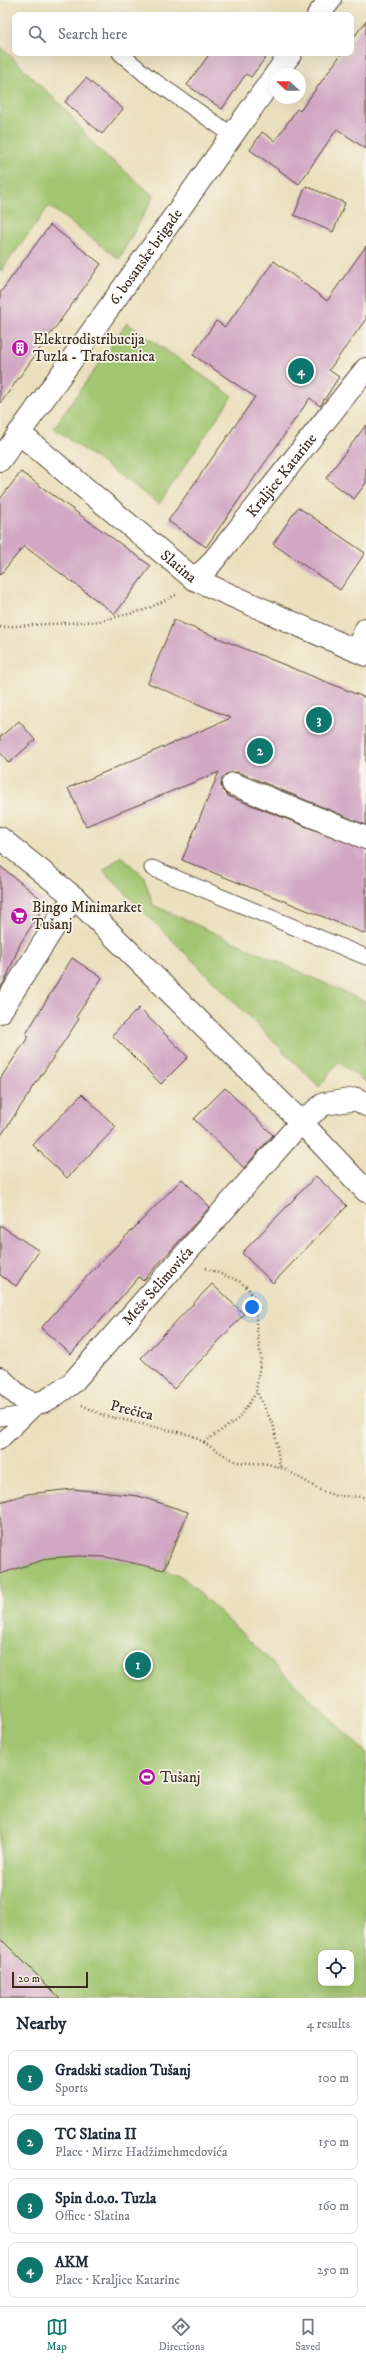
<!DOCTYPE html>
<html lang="en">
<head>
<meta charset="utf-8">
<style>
	:root { --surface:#fff; --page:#f6f6f7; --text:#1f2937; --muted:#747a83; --line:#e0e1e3; --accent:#0f766e }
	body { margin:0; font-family:"IM FELL DW Pica",serif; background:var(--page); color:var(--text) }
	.controls { position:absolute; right:12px; bottom:12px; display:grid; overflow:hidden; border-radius:8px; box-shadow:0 4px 16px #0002 }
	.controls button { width:36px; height:36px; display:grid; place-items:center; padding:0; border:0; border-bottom:1px solid var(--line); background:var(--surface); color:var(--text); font:20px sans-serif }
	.compass { position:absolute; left:270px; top:68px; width:36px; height:36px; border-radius:50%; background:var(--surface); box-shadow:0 4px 16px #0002; rotate:292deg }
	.scale { position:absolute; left:12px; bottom:10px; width:76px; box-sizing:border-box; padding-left:4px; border:2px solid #3b2a1e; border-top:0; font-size:11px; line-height:14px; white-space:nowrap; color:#3b2a1e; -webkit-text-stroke:3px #f7f3e8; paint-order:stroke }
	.you { position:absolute; left:252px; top:1307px; width:14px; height:14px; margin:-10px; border:3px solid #fff; border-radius:50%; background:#1a73e8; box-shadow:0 0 0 6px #1a73e833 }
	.badge { display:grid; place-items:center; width:26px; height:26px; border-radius:50%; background:var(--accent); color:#fff; font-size:13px; font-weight:700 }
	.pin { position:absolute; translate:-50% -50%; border:2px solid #fff; box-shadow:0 1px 4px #0006 }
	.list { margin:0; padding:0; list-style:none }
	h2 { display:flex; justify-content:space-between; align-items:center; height:52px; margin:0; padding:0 16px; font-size:17px }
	h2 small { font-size:13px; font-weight:400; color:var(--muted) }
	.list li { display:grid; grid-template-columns:26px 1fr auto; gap:12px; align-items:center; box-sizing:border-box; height:56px; margin:0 8px 8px; padding:0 8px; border:1px solid var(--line); border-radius:8px }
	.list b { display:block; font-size:15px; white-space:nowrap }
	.list p { margin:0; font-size:13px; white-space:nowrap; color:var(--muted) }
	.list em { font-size:13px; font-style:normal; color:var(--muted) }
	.icon { flex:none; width:22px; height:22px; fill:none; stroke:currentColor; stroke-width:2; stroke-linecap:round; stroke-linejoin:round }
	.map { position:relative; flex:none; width:366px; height:1998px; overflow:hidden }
	.search { position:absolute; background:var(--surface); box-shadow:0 4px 16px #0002; left:12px; right:12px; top:12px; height:44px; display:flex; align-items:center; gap:10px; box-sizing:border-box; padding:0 14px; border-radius:8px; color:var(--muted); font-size:15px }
	.sheet { height:308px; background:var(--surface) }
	nav { display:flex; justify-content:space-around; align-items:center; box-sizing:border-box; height:56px; border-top:1px solid var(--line); background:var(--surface); font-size:11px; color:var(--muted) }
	nav a { display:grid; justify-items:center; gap:2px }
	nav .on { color:var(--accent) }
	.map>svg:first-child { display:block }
	.green { fill:#a1c56f; stroke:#6e7846; fill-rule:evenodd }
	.building { fill:#d1a7c4 }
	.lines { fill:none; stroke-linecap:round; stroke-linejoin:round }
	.service-casing { stroke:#554536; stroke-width:17 }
	.minor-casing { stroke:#554536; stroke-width:24 }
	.tertiary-casing { stroke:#554536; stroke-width:24 }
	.path { stroke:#554536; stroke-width:2.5; stroke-dasharray:1 3; stroke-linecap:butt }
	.service { stroke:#fff; stroke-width:15 }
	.minor { stroke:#fff; stroke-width:22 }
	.tertiary { stroke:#fff; stroke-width:22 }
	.labels { text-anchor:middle; stroke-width:3.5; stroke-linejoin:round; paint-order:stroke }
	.street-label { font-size:15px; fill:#3b2a1e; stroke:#f7f3e8 }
	.poi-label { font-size:15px; fill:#3b2a1e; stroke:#f7f3e8; text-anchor:start }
</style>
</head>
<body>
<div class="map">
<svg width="366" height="1998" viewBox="0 0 366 1998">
	<rect width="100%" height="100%" fill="#f7f3e8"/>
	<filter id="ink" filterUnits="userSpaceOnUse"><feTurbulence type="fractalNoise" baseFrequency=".025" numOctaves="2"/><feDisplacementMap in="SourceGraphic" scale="8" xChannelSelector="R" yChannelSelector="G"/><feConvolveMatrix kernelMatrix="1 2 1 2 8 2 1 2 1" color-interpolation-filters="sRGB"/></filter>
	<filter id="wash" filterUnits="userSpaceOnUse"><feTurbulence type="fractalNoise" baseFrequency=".012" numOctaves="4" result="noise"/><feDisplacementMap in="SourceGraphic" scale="16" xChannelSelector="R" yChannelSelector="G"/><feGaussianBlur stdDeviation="0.9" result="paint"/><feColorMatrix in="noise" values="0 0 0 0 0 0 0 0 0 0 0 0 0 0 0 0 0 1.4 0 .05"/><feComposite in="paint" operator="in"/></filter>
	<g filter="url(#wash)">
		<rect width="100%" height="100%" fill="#ebe0be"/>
		<path class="green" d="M0,46L67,111L94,145L154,196L119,259L49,206L0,272Z
			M127,323L232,396L159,504L54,428Z
			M121,856L144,877L153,905L366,1002V1082L338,1062L319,1087L103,871Z
			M73,1489L138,1496L188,1512L165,1570L184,1578L366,1752V1998H0V1502L27,1494ZM321,1953H351V1983H321Z"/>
		<g id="blocks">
			<path class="building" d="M366,21V149L337,129L299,184L250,150L262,132L275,141L297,109L300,111L342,53H351V41Z
				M210,53H269L251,77L246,74L222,109L187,85Z
				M86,78L123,109L102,134L65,102Z
				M306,186L345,203L333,232L294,215Z
				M50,225L101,264L0,404V293Z
				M366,246V319L329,370L339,377L320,406L310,398L206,547L168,521L255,397L193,355L216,321L225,327L274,261L327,301Z
				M366,425V483L354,499L326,478Z
				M21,472L151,566L115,614L24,546L0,575V499Z
				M298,507L365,553L340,590L273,544Z
				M174,620L366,698V825L238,772L226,774L222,779L221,785L223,791L228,796L366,850V934L182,860L219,772L86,826L68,788L231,718L148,683Z
				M19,721L35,740L9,763L0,752V737Z
				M0,866L46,903L20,944L6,979L0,989Z
				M72,958L102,978L76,1017L79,1019L0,1137V1079L29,1036L26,1034Z
				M139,1008L188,1057L161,1084L112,1035Z
				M225,1088L273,1135L244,1168L194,1119Z
				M82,1094L116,1127L67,1178L33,1145Z
				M316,1176L347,1206L273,1283L242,1253Z
				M182,1179L210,1207L143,1281L139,1277L71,1354L41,1328L91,1272Z
				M0,1225L39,1251L16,1286L0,1275Z
				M212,1284L244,1314L174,1389L141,1358Z
				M73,1489L138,1496L188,1512L164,1570L106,1557L78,1556L49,1558L0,1574V1502L27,1494Z
				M0,1938L60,1998H0Z"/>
		</g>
	</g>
	<g filter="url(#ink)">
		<use href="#blocks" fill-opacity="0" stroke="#554536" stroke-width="1"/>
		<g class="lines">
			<g class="service-casing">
				<path id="service" d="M120,53L146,75L232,135
					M152,868L366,957
					M0,1418L22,1414L31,1408
					M0,1442L39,1404"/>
			</g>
			<g class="minor-casing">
				<g id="minor">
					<path id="s1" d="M19,433L194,579L366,655"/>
					<path id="s2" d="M194,579L209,566L366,369"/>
					<path d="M357,651L366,629"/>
					<path d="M233,784L366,838"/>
					<path d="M0,1012L64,911L75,898"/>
					<path id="s3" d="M0,1378C33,1411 35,1410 72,1383L301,1122L324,1104L357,1099L366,1105"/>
				</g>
			</g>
			<g class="tertiary-casing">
				<g id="tertiary">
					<path d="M318,15L330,0"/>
					<path id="s4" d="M0,460L291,53"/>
					<path d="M0,838L75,898L301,1122L366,1191"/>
				</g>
			</g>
			<path class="path" d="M0,627L100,621L145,610L176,595
				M206,1268L239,1281L248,1288L256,1301V1324L261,1358L256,1390L274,1427L280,1467
				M82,1405L102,1415L191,1435L236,1462L268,1464L285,1469L320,1490L336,1496L366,1497
				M204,1442L238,1419L256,1393"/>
			<use href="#service" class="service"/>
			<use href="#minor" class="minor"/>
			<use href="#tertiary" class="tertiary"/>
		</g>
	</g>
	<defs>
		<g id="building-disc" transform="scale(0.9)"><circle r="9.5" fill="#b5179e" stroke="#f7f3e8"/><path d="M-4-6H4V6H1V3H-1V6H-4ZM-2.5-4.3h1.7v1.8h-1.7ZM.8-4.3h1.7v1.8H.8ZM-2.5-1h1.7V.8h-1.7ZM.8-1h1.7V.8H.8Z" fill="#fff"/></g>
		<g id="supermarket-disc" transform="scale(0.9)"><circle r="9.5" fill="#b5179e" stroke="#f7f3e8"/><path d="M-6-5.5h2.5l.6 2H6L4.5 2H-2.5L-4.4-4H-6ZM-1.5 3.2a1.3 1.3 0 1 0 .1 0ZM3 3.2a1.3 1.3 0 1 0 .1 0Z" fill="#fff"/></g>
		<g id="stadium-disc" transform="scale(0.9)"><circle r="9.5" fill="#b5179e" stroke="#f7f3e8"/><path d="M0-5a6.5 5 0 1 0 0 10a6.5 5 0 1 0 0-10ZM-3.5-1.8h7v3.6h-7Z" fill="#fff"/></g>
	</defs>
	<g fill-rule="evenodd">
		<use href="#building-disc" x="20" y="348"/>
		<use href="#supermarket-disc" x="19" y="916"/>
		<use href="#stadium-disc" x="147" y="1777"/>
	</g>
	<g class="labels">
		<g class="street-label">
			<text dy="5" stroke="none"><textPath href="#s4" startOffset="250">6. bosanske brigade</textPath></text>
			<text dy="5" stroke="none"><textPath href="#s2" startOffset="136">Kraljice Katarine</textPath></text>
			<text dy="5" stroke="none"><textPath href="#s1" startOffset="208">Slatina</textPath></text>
			<text dy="5" stroke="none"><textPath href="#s3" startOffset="216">Meše Selimovića</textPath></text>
			<text transform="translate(132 1410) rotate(14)" y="5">Prečica</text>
		</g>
		<g class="poi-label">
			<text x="33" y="344">Elektrodistribucija<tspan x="33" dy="17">Tuzla - Trafostanica</tspan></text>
			<text x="32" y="912">Bingo Minimarket<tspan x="32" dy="17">Tušanj</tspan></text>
			<text x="160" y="1782">Tušanj</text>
		</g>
	</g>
</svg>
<div class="controls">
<button><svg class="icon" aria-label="locate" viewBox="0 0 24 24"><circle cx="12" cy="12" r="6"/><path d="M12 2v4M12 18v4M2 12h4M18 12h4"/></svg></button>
</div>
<svg class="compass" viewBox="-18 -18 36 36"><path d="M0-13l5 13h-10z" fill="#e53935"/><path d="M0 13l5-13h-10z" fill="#747a83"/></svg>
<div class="scale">20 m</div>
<div class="you"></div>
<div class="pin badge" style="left:138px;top:1665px">1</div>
<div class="pin badge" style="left:260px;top:751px">2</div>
<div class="pin badge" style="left:319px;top:720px">3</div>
<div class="pin badge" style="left:301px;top:371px">4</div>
<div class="search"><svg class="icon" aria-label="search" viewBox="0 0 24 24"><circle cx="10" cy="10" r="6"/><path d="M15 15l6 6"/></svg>Search here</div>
</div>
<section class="sheet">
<h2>Nearby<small>4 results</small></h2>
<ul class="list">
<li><span class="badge">1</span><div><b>Gradski stadion Tušanj</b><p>Sports</p></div><em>100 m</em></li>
<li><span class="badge">2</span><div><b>TC Slatina II</b><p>Place · Mirze Hadžimehmedovića</p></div><em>150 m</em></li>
<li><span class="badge">3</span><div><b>Spin d.o.o. Tuzla</b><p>Office · Slatina</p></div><em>160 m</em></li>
<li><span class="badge">4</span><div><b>AKM</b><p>Place · Kraljice Katarine</p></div><em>250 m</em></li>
</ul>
</section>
<nav>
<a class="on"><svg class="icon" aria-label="map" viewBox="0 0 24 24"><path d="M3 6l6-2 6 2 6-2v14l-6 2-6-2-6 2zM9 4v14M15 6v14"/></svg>Map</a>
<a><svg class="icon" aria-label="directions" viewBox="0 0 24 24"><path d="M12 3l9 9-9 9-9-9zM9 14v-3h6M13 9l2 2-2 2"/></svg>Directions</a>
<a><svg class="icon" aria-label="saved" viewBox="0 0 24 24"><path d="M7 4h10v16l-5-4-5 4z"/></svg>Saved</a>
</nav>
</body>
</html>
